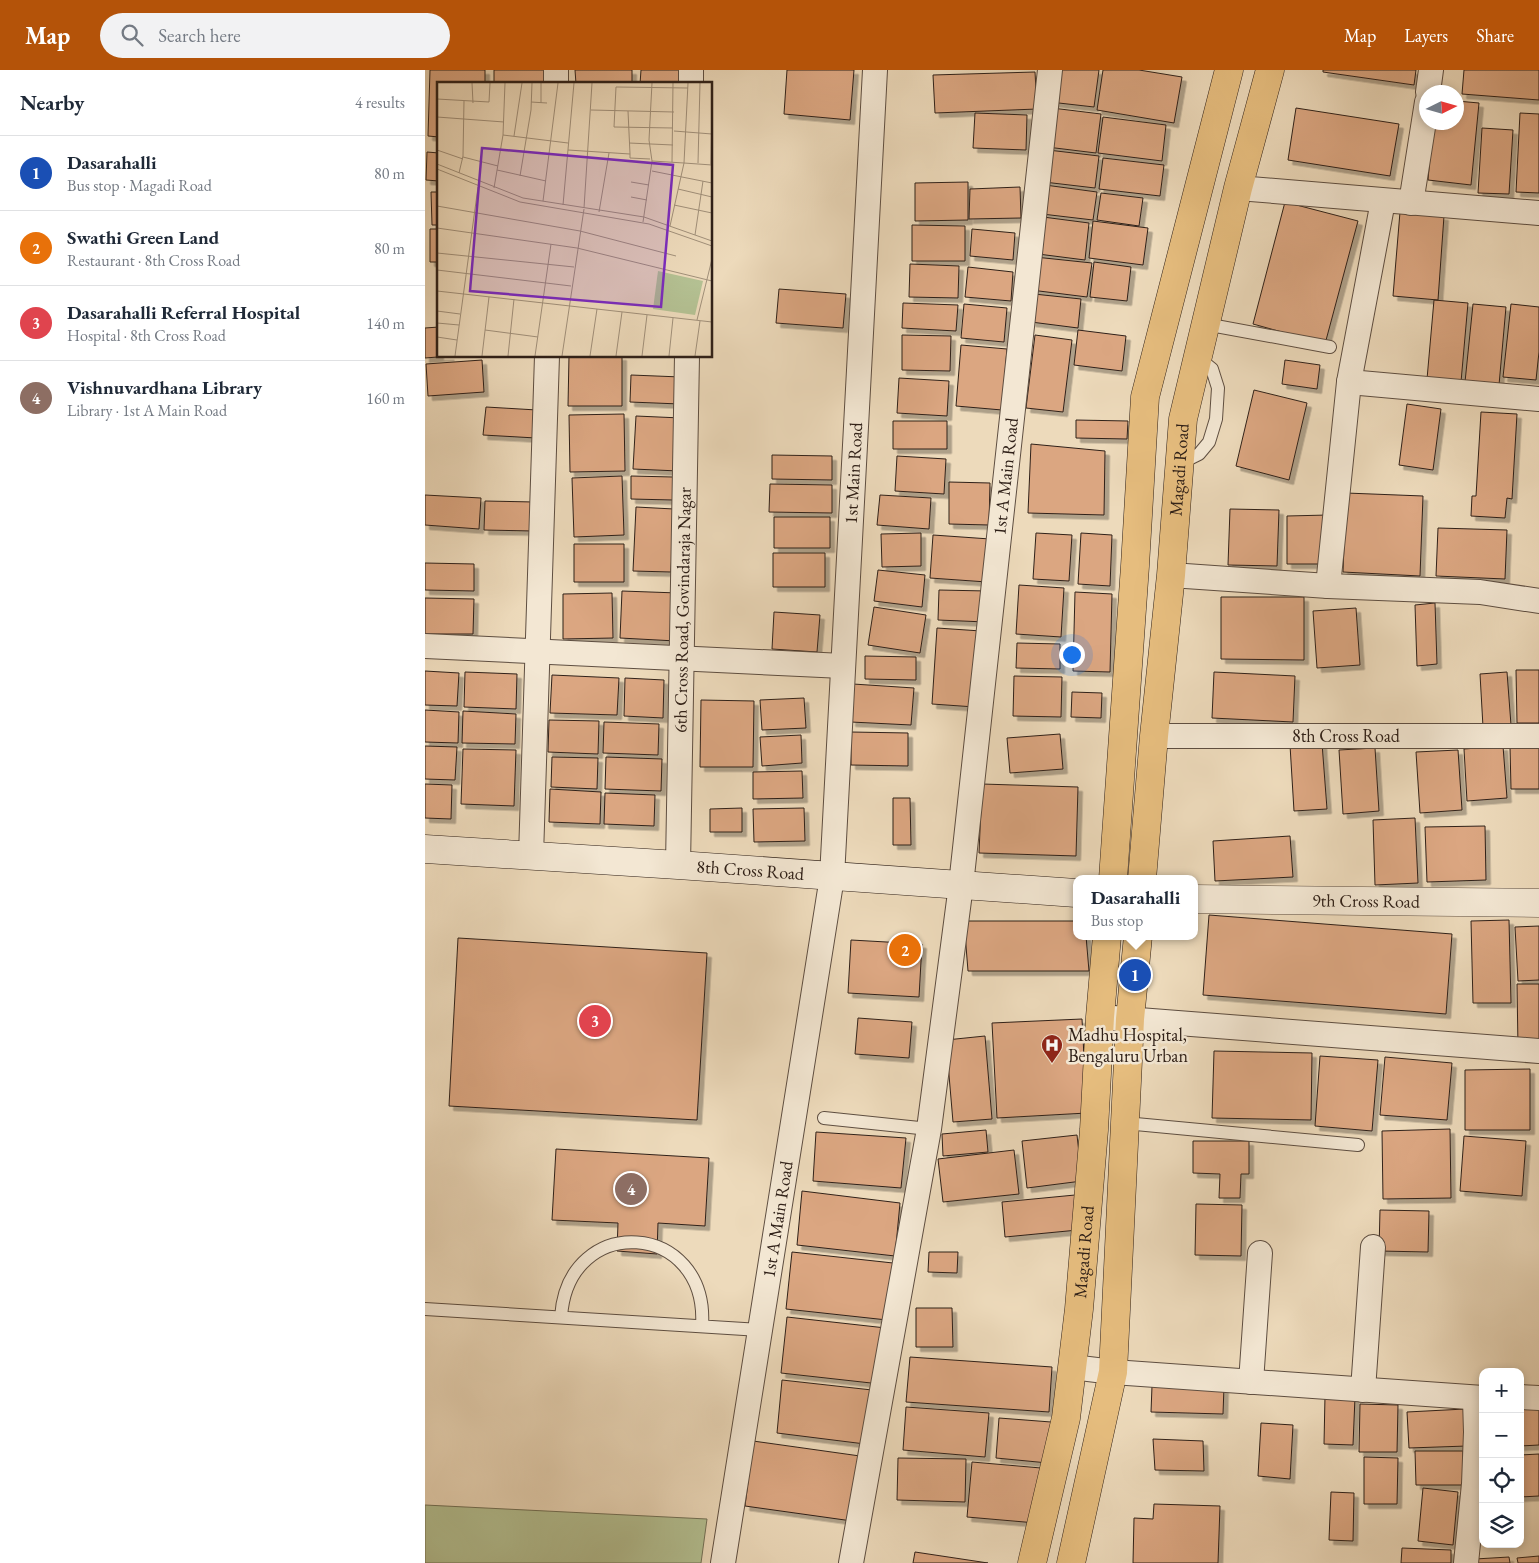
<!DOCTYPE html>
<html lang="en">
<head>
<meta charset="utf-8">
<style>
	:root { --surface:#fff; --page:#f2f2f3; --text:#1f2937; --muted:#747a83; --line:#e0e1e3; --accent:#b45309 }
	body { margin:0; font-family:"EB Garamond",serif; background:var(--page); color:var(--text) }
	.controls { position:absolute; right:15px; bottom:15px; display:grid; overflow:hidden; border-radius:10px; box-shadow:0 2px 8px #0003 }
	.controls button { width:45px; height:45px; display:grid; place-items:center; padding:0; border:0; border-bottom:1px solid var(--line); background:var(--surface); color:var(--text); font:25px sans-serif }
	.compass { position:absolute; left:994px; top:15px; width:45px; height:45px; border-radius:50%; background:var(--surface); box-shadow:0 2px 8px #0003; rotate:85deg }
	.you { position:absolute; left:646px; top:584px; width:18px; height:18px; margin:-12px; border:4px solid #fff; border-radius:50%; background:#1a73e8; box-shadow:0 0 0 8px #1a73e833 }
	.badge { display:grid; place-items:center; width:32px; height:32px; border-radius:50%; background:var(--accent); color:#fff; font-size:16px; font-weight:700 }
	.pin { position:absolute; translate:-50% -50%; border:2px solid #fff; box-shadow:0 1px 5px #0006 }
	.popup { position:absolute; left:648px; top:805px; width:125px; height:65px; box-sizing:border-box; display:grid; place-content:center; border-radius:10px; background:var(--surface); filter:drop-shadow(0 1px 4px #0005); font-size:16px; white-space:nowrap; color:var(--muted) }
	.popup b { font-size:19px; color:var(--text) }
	.popup::after { content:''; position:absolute; left:50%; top:100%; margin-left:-10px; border:10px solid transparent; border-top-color:var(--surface) }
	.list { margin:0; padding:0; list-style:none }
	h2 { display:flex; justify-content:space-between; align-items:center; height:65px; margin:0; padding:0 20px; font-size:21px }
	h2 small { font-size:16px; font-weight:400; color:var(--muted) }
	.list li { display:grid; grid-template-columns:32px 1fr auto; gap:15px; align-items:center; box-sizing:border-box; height:75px; padding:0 20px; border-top:1px solid var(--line) }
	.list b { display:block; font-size:19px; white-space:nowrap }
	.list p { margin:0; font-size:16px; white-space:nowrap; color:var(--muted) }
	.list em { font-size:16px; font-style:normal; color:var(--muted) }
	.icon { flex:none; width:28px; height:28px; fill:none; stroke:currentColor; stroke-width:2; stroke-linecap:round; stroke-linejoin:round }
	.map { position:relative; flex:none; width:1114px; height:1493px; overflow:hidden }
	header { display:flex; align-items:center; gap:30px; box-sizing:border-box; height:70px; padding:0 25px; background:var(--accent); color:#fff }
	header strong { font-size:24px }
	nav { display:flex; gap:28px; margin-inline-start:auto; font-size:18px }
	.search { width:350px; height:45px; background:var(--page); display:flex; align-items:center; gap:12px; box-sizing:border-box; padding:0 18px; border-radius:28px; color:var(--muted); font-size:19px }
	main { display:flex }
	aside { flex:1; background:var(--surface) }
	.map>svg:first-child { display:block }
	.green { fill:#b4c193; stroke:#727056 }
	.building { fill:#dba681; stroke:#2f2018; filter:url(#shadow) }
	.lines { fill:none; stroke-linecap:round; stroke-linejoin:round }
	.service-casing { stroke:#5e4e41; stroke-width:14 }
	.minor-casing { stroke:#5e4e41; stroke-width:26 }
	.tertiary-casing { stroke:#5e4e41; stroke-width:29 }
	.secondary-casing { stroke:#2f2018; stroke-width:29 }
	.primary-casing { stroke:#2f2018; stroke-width:29 }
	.service { stroke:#f3e7d3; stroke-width:12 }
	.minor { stroke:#f3e7d3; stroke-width:24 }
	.tertiary { stroke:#f3e7d3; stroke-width:28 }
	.secondary { stroke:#f3e7d3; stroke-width:28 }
	.primary { stroke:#e6bd7e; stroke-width:28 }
	.labels { text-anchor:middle; stroke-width:5; stroke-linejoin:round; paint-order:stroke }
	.street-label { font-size:18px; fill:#2f2018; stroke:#f3e7d3 }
	.poi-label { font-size:18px; fill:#2f2018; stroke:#f3e7d3; text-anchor:start }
	.inset-road { fill:none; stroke:#a1907a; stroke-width:1 }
	.view { fill:#7b2cbf; fill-opacity:0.15; stroke:#7b2cbf; stroke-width:2.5 }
	.inset-edge { fill:none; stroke:#2f2018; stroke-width:2.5 }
</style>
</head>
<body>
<header>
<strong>Map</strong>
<div class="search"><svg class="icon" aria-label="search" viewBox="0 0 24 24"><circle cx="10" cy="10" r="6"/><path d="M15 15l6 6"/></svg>Search here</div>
<nav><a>Map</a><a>Layers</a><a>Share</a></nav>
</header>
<main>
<aside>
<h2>Nearby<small>4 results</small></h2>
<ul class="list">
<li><span class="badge" style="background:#1a4fb4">1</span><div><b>Dasarahalli</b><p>Bus stop · Magadi Road</p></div><em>80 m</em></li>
<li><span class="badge" style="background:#e8710a">2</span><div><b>Swathi Green Land</b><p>Restaurant · 8th Cross Road</p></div><em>80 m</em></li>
<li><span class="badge" style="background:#e0444e">3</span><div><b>Dasarahalli Referral Hospital</b><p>Hospital · 8th Cross Road</p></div><em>140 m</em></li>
<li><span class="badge" style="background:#8d6e63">4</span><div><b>Vishnuvardhana Library</b><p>Library · 1st A Main Road</p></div><em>160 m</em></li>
</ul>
</aside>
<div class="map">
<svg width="1114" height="1493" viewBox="0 0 1114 1493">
	<defs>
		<filter id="shadow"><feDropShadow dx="4.5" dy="4.5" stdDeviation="0" flood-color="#0004"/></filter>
	</defs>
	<rect width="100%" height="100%" fill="#eddabb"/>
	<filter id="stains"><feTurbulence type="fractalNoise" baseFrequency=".004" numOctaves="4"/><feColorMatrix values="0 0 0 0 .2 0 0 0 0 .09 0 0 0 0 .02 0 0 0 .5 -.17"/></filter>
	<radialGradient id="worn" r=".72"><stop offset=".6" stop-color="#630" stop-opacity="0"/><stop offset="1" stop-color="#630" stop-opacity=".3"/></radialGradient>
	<path class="green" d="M0,1435L282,1449L276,1493H0Z"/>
	<path class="building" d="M5,0H60V14H14V67L3,66Z
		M69,0H120V14H69Z
		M150,0H207V14H151Z
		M216,0H263L262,14H215Z
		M362,0H429L425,50L359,44Z
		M629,0H674L669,37L625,32Z
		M678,0H714L757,7L749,53L672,40Z
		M898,0H991L989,15L898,2Z
		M1039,0H1114V30L1037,24Z
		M610,2L612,39L510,43L508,5Z
		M1032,31L1054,33L1046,115L1003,110L1008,52H1032Z
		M627,38L676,44L671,83L622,77Z
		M871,38L974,54L965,106L863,90Z
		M550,43L602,45L601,80L548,78Z
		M1095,43L1114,44V123L1091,122Z
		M678,47L741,55L737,91L673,83Z
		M1057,58L1088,60L1084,124L1053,123Z
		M623,80L674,86L670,118L619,112Z
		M2,82L14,83V111L1,110Z
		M678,88L739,95L735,126L674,119Z
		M543,112V150L490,151V113Z
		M620,115L672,122L668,150L617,144Z
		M595,117L596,148L544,149L545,119Z
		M6,122H14V155H7Z
		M676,123L718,128L714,156L672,150Z
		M860,132L933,151L900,274L828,254Z
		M975,142L1019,146L1013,230L968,226Z
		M618,147L664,153L660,190L613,184Z
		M668,151L723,158L718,195L664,188Z
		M487,155L540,156V191H487Z
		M5,159H14V192H5Z
		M547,159L590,163L588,190L545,186Z
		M610,187L667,193L662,227L606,220Z
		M669,192L706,197L702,231L665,227Z
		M485,194L534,196L533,228L484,227Z
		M543,197L588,202L586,231L540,227Z
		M354,219L421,224L418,258L351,253Z
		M609,224L656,229L653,258L606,252Z
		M1009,230L1043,233L1036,312L1002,309Z
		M478,233L533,235L531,261L477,258Z
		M539,234L582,238L579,272L536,268Z
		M1048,234L1081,237L1074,315L1040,312Z
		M1086,234L1114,237V282L1111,310L1078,307Z
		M14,257V286H25L0,288V258Z
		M653,260L701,266L697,301L649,295Z
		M477,265L526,266L525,301L477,300Z
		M610,265L647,270L638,342L601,338Z
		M536,275L582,279L577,340L531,336Z
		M144,286H197V336H143Z
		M57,290L59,322L3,326L1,294Z
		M860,290L895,295L892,319L857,314Z
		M206,305L256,307L255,334L205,332Z
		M474,308L524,311L522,346L472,343Z
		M829,320L882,333L864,410L811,396Z
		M982,334L1016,339L1008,400L974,395Z
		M61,337L112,340L111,368L58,365Z
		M1056,342L1092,344L1087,429L1082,428L1080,448L1046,446L1047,426H1051Z
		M199,344L200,401L145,402L144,345Z
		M211,346L256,348L254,401L208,399Z
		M651,350L703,351L702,369L651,368Z
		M468,351H522V379H468Z
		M606,374L680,381L679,445L603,443Z
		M347,385L407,386V410L347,409Z
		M472,386L521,389L519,424L470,421Z
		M197,406L199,465L149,467L147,408Z
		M206,406L248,407V430L206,429Z
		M524,412L565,413L564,455L524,454Z
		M345,414L407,415V443L344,442Z
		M921,423L998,426L995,506L918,502Z
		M0,425L56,428L54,459L0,455Z
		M455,425L506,428L504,459L452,455Z
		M60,431L109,432L108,461L59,460Z
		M211,437L249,439L246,502L208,501Z
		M805,439L854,440L852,496L803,495Z
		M903,445V494H862V446Z
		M349,447H405V478H349Z
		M1013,458L1082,460L1080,509L1011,506Z
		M496,463V496L457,497L456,464Z
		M611,463L647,465L644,511L608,509Z
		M656,463L687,465L685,516L653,514Z
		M508,465L565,469L562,512L505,508Z
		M149,474H199V512H149Z
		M348,483H400V517H348Z
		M0,493L49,494V521L0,520Z
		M453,500L500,505L497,537L449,531Z
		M594,515L639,518L636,567L591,564Z
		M514,520L562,521L561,552L513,550Z
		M197,521L253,523L251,571L195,568Z
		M650,522L687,524L685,602L648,601Z
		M187,523L188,568L138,569V524Z
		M796,527H879V590L796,589Z
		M0,528L49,529L48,564H0Z
		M1010,533L1012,594L992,596L990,535Z
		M449,537L501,545L495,583L443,575Z
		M931,538L935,595L892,598L888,541Z
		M349,542L395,545L392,582L347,579Z
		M512,558L556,561L550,637L507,634Z
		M592,573L635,574V599L591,598Z
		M440,586L491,587V610L440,609Z
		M1091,600H1114V653H1092Z
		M0,601L34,603L32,636L0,635Z
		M40,602L92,604L91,639L39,637Z
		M789,602L870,606L868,652L787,648Z
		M1082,602L1086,655L1058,657L1055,604Z
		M127,605L194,608L192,645L125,643Z
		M589,606L637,607L636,647L588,646Z
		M200,608L239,610L238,648L199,646Z
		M428,614L489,618L486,655L426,652Z
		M647,622L677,623L676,648L646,647Z
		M379,628L381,658L337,660L335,630Z
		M276,630L329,631L328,697H275Z
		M0,640L34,642L33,673L0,672Z
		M38,641L91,644L90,674L37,673Z
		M124,650L174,651L173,684L123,682Z
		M179,652L234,654L233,685L178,683Z
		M426,662L483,663V696L426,695Z
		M635,664L638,699L585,703L582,668Z
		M376,665L377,693L337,696L335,667Z
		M897,673L902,739L869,741L865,675Z
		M0,676L32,677L30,710L0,709Z
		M1078,676L1082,728L1042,731L1039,679Z
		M1114,676V719H1086L1085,677Z
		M950,678L954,741L918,744L914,680Z
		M38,679L91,680L89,736L36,734Z
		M1033,680L1037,740L995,743L991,682Z
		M127,687L173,688L172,719L126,717Z
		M181,687L237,689L236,721L180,719Z
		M377,701L378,728L328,729V702Z
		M0,714L27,715L26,749L0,748Z
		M557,714L653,717L651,786L554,783Z
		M125,719L176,722L175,754L124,752Z
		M180,723L230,725L229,756L179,754Z
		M468,728H485L486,775H468Z
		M317,738V762H285V739Z
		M379,738L380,771L329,772L328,739Z
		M990,748L993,813L950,815L948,750Z
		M1060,756L1061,810L1002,812L1000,757Z
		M865,766L868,807L790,811L788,771Z
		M784,845L1027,864L1021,944L778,925Z
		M1084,850L1086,933H1048L1046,851Z
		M539,851H651V866H661L664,901H543Z
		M1114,856V910L1093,911L1090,857Z
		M33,868L282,883L272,1050L24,1036Z
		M426,870L497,874L494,927L423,923Z
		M1092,914H1114V977L1093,978Z
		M433,948L487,952L484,988L430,984Z
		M657,949L662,1043L572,1048L567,953Z
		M560,966L567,1049L528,1052L521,970Z
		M789,981L887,983L886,1050L787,1048Z
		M895,986L953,990L947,1061L890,1056Z
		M960,987L1027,993L1022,1050L955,1045Z
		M1105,999V1060H1040V1000Z
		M1025,1059L1026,1128L958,1129L957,1061Z
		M561,1060L563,1082L518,1086L517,1064Z
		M391,1062L481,1068L476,1118L388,1111Z
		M652,1065L657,1111L602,1118L597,1071Z
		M1039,1066L1101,1071L1097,1126L1035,1121Z
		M768,1071H824V1104H816L815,1128H794L795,1104L768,1103Z
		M131,1079L284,1088L280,1156L233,1153L232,1184L192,1181L193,1153L127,1150Z
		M589,1080L594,1124L518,1132L513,1089Z
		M377,1121L475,1133L470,1186L372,1175Z
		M650,1125L653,1160L580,1167L577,1132Z
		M771,1134L817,1135L816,1186L770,1185Z
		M955,1140L1004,1141L1003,1182L954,1181Z
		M367,1182L468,1193L462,1250L361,1239Z
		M504,1182H533L532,1203L503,1202Z
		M491,1238H527L528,1277H491Z
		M362,1247L461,1258L455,1314L356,1303Z
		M485,1287L627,1297L624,1342L481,1332Z
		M357,1310L447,1320L440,1374L352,1363Z
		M727,1316L799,1317L798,1344L726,1342Z
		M900,1326L930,1327L928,1375L899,1374Z
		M1114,1333V1375L1095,1376V1334Z
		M935,1334L973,1335L972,1382H934Z
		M481,1337L564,1343L560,1387L478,1380Z
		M1040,1339L1042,1376L984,1378L982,1342Z
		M574,1348L626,1352L623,1393L571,1388Z
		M836,1353L868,1355L865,1409L833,1406Z
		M728,1369L778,1371L779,1401L730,1400Z
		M328,1371L435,1386L427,1451L320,1436Z
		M990,1381H1038V1415H991Z
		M1114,1384V1426L1095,1427V1385Z
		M939,1387L973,1388L972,1434H939Z
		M473,1388L541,1389L540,1432L472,1430Z
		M547,1392L616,1398L611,1453L542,1447Z
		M998,1418L1033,1422L1028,1475L993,1471Z
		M906,1422L929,1423L928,1471L904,1470Z
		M729,1434L795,1436L793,1493H708L709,1448L728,1449Z
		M977,1478L1026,1480V1493H976Z
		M490,1482L563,1493H488Z
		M1114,1486V1493H1093L1092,1488Z
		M1084,1487L1085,1493H1050V1489Z"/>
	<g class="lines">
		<g class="service-casing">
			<path id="service" d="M780,254L905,277
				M754,394L774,384L784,372L791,349L793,318L787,299L772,287
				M399,1048L504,1059
				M700,1053L933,1075
				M0,1239L335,1260
				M136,1247C143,1141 284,1151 277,1256"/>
		</g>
		<g class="minor-casing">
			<g id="minor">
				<path d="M131,14V0"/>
				<path d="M266,14V0"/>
				<path d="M1003,22L1006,0"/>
				<path d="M813,118L1114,143"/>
				<path d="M986,133L1002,32"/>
				<path d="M924,312L1114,329"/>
				<path d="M746,505L903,516L1055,522L1114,531"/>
				<path d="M903,516L924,312L958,131"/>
				<path d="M0,576L418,596"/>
				<path id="s1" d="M729,666H1114"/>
				<path d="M106,786L122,286"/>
				<path id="s2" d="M253,795L262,286"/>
				<path d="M675,947L1114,981"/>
				<path d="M647,1297L688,1302L1058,1328"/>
				<path d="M826,1312L835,1183"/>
				<path d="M938,1320L948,1177"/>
				<path d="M1095,1327L1114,1328"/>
				<path id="s3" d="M298,1493L407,807L450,0"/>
				<path id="s4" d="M426,1493L504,1059L536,815L625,0"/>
				<path d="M1041,1493L1049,1414L1051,1362L1050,1329"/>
			</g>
		</g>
		<g class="tertiary-casing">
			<g id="tertiary">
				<path id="s5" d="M769,829L1114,833"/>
			</g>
		</g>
		<g class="secondary-casing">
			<g id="secondary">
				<path id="s6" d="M0,779L253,795L651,823"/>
			</g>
		</g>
		<g class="primary-casing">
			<g id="primary">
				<path d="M688,809L710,496L720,327L804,0"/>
				<path id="s7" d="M717,809L729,666L746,505L758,349L813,118L845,0"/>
				<path id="s8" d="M607,1493L641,1348L654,1239L669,1060L675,947L682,866"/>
				<path d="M646,1493L688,1302L705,949L713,866"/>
			</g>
		</g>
		<use href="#service" class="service"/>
		<use href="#minor" class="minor"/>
		<use href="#tertiary" class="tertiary"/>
		<use href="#secondary" class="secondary"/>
		<use href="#primary" class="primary"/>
	</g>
	<defs>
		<g id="hospital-pin" transform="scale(1.125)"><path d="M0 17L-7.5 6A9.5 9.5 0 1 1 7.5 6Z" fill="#8f2418" stroke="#f3e7d3"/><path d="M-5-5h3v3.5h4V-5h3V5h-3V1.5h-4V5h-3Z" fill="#fff"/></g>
	</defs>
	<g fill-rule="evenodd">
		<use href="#hospital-pin" x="627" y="975"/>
	</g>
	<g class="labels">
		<g class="street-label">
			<text dy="6" stroke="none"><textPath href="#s7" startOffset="411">Magadi Road</textPath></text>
			<text dy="6" stroke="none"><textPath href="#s3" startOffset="1099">1st Main Road</textPath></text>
			<text dy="6" stroke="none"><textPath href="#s4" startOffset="1098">1st A Main Road</textPath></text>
			<text dy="6" stroke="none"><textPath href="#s2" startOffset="255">6th Cross Road, Govindaraja Nagar</textPath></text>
			<text dy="6" stroke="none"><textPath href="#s1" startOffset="192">8th Cross Road</textPath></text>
			<text dy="6" stroke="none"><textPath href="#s6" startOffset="326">8th Cross Road</textPath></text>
			<text dy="6" stroke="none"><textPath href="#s5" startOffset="172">9th Cross Road</textPath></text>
			<text dy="6" stroke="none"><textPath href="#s3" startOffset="348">1st A Main Road</textPath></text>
			<text dy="6" stroke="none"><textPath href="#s8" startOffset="316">Magadi Road</textPath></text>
		</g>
		<g class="poi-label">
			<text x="643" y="971">Madhu Hospital,<tspan x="643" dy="21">Bengaluru Urban</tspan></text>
		</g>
	</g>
	<g transform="translate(12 12)">
		<rect width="275" height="275" fill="#eddabb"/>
		<path d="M221,189L266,199L258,233L216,227Z" fill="#b4c193"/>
		<path class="inset-road" d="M35,1L36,21M0,17L52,20L53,1M94,20L110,21M104,21V1M154,28L237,30M191,29L193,72M0,35L67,40M236,46L177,45L179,5L251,6M237,49L275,52M66,53L131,61M77,54L85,1M192,61L236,63M0,68L26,77M131,68L193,72V76L213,77M26,75L61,84M215,79L247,81L251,1M235,80L236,1M261,81L263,1M0,82L86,116L207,135L275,159M274,82L275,18M0,87L83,120L212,142L275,164M60,88L109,99M215,89L275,101M22,91L26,74L27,19M83,94L94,28L95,1M194,100L212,103M57,106L66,53L68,1M241,107L275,115M194,115L210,118M106,119L121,1M126,123L137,1M237,123L275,131M0,124L143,149L239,174M147,126L155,1M162,130L172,71M206,140L215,79L212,58L215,1M233,144L247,81L275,83M0,146L140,166L275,199M258,153L266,99M0,171L137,185M0,188L134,204M0,209L275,240M0,229L23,232M260,238L275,177M0,241L22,243M48,248L101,255M0,255L20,258M18,274L41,105M45,274L52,215M71,274L77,217M98,274L114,162M125,274L147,127M153,274L160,227M179,274L185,230M205,274L210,233M232,274L236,236M258,274L263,239"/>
		<path class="view" d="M45,66L236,83L224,225L33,209Z"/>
		<rect width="275" height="275" class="inset-edge"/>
	</g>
	<rect width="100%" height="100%" filter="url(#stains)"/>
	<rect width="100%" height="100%" fill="url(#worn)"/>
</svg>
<div class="controls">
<button>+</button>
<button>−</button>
<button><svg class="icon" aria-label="locate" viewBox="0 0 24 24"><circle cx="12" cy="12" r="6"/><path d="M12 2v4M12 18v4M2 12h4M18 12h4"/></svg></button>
<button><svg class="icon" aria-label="layers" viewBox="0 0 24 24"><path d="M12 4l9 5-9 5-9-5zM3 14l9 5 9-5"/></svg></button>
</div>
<svg class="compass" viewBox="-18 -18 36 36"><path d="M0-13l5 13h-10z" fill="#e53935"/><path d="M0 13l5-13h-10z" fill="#747a83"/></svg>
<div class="you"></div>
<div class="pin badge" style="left:710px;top:905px;background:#1a4fb4">1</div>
<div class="popup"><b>Dasarahalli</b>Bus stop</div>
<div class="pin badge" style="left:480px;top:880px;background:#e8710a">2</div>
<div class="pin badge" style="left:170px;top:951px;background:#e0444e">3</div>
<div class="pin badge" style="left:206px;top:1119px;background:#8d6e63">4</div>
</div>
</main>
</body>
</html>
